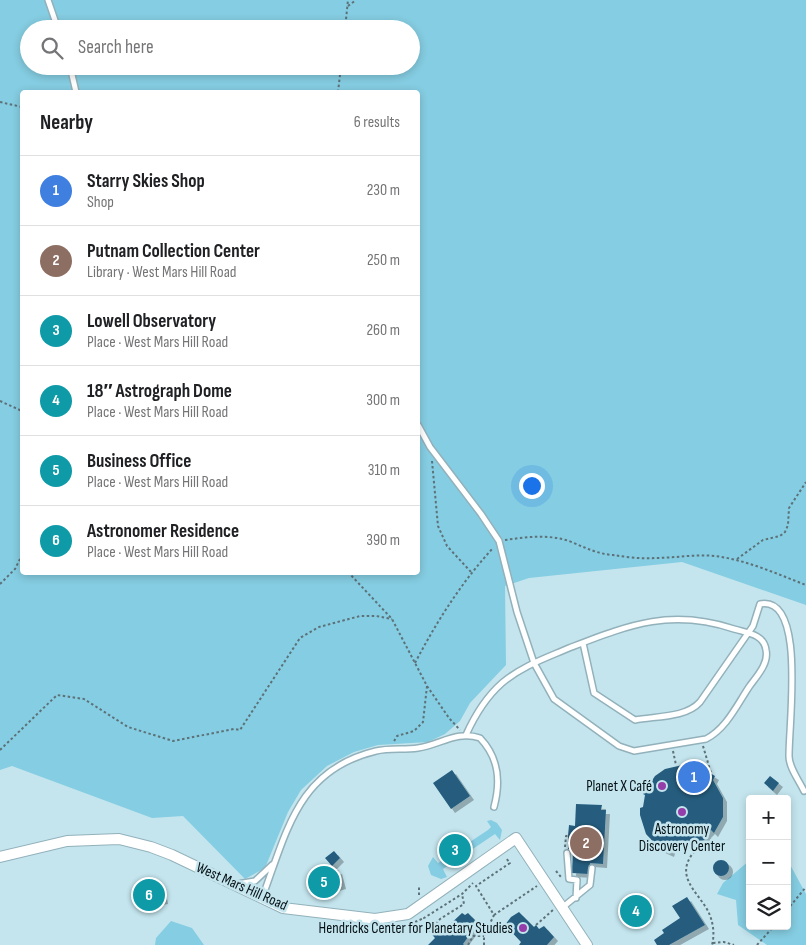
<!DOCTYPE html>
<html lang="en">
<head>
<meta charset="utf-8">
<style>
	:root { --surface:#fff; --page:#f6f6f6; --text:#202124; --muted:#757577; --line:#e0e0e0; --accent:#953da9 }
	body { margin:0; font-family:"Sofia Sans Condensed",sans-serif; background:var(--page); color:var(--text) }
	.controls { position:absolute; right:15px; bottom:15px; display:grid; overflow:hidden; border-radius:5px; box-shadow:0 2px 8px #0003 }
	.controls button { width:45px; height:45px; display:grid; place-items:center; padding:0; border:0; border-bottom:1px solid var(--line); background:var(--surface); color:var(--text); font:25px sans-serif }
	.you { position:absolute; left:531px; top:485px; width:18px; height:18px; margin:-12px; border:4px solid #fff; border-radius:50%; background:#1a73e8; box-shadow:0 0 0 8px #1a73e833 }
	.badge { display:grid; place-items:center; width:32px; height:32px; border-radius:50%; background:var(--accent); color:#fff; font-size:16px; font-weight:700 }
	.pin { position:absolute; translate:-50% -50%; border:2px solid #fff; box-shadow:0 1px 5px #0006 }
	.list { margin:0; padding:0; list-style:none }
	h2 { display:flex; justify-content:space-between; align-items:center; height:65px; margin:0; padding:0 20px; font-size:21px }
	h2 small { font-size:16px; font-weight:400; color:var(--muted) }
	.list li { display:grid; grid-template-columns:32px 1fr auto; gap:15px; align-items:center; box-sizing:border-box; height:70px; padding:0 20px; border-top:1px solid var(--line) }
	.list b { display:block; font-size:19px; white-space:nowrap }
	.list p { margin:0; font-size:16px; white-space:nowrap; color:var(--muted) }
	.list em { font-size:16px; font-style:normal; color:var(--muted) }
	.icon { flex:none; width:28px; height:28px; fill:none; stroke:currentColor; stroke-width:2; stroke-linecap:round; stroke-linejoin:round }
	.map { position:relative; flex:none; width:806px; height:945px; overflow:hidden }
	.search { position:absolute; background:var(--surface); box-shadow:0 2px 8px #0003; left:20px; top:20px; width:400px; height:55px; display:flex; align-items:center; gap:12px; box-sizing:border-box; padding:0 18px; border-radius:28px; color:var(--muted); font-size:19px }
	.panel { position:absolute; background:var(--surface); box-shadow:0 2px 8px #0003; left:20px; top:90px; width:400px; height:485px; border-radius:5px }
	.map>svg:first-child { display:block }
	.green { fill:#85cde2; fill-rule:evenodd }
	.building { fill:#255d7e; filter:url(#shadow) }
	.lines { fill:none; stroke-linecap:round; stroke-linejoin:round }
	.lane-casing { stroke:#92b1bb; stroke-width:8 }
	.street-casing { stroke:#92b1bb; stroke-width:12 }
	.path { stroke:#5c7178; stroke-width:2; stroke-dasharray:2.5 2.5; stroke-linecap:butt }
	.lane { stroke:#fff; stroke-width:5 }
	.street { stroke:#fff; stroke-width:10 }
	.poi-dot { fill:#953da9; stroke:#c4e5ee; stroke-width:2 }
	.labels { text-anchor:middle; stroke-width:5; stroke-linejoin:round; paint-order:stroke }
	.poi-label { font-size:15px; fill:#051014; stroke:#c4e5ee; text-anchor:end }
	.street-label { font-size:15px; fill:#051014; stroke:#c4e5ee }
</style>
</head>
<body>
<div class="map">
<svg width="806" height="945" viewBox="0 0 806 945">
	<defs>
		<filter id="shadow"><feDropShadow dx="4" dy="4" stdDeviation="0" flood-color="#0004"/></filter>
	</defs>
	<rect width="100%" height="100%" fill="#c4e5ee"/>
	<path class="green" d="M0,0H806V605L682,562L529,578L505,586L506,665L470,703L460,721L445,734L428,742L378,745L354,752L327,766L301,790L288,812L265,868L245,879L183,816L152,818L12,766L0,770ZM29,29H411V66H29ZM22,92H418V572H22Z
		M491,820L497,823L502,830L500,840L495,834L443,869L447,877L441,879L431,875L428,866L433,857L438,863L488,830L491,827L487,821Z
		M787,859L806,894V945H767L738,925L736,900L717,894L723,883L750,860V926H787Z
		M171,921L192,928L204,945H155L156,938Z"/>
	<path class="building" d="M687,764L696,765L715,776L713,780L723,798V817L714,833L711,830L707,834L708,838L696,843V840L690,841V844L673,843L670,853L659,848L646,834L640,815V808L643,807L645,795L643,794L655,776L665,769Z
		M452,770L470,796L451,809L433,783Z
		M770,776L779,783L773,791L764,783Z
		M576,804L602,805L601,810H606L603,864L590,863L589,874L572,873L573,850L568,849V836L569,825L575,826Z
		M334,851L340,858L332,866L325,858Z
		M713 868a8 8 0 1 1 16 0a8 8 0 1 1-16 0Z
		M338,870L342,885L311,894L307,878Z
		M150,887V890L162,889L164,900L158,901V903L136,906L134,889Z
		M687,897L705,925L669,945H657L654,940L664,933L662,930L680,918L672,906Z
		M628 912a8 8 0 1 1 16 0a8 8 0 1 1-16 0Z
		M519,912L534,927L536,925L539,929L544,926L554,937L547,945H519L521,942L505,925L511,917Z
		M462,913L465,915L468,913L475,920L473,923L476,926L463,944L464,945H428L435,938L427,929L430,926L434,929L436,926L440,929L443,926L445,929Z"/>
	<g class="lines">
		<g class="lane-casing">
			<path id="lane" d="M48,0L58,29
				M70,66L76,92
				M418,425L430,447L481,514L499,541L517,612L534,663L554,699L619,746L634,751L706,739C726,729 737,705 749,687C756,677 769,664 766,650C764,634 747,633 734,629C670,608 629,625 569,648C546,658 522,666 502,683C485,698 475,715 466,735
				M583,643L594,693L635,720C655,716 686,718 700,702L753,626L760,604C806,595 789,719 789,756C789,768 799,780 804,791
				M567,853L569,879L577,880L576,898
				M237,884L255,881L272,865
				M262,898C287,832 297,770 376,751C390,748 404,750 418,748C440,745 457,730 480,738C499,758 501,781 494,807
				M563,907L590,885L592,868"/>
		</g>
		<g class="street-casing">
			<path id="street" d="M0,857L67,841L119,839L151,847L172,855L283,908L375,919L408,914L516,838L587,945"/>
		</g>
		<path class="path" d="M348,6L356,0
			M345,29L348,0
			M338,92L341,66
			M0,102L22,107
			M0,401L22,411
			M432,461L438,526L447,546L471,572
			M505,540C526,537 548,534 569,541C584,547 597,554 613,555C626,557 641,559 655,558C675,558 695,554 715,556C747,560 777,574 806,585
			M737,559L763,540L780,536L785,532L788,525L789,508L806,482
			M348,572L392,619L427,686L423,722L414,731L397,736L393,743
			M0,584L15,569L22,555
			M415,663C437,621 461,583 493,548
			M427,686L449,718L460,730
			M703,746L711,773
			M0,750L57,695L84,699L128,727L173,741L234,729L240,730L300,638L319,627L360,616H376L392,619
			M673,751L676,765
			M458,840L463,848L461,857L464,863
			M693,841L694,852C674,876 697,891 708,911C713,921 715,934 712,945
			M565,847L566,836H568
			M556,871L561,877
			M419,895V885
			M787,910L806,887
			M494,915L537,886
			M415,922L424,918
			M536,925L553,910
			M401,927L408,924
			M428,928L424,918L462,894L473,883
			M433,928L440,919L464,904L462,894
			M713,943L724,942L734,945
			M468,945L473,936H484
			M484,945V936L494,915L476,886L510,863L506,858
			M757,945L774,926"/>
		<use href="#lane" class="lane"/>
		<use href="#street" class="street"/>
	</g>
	<g class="poi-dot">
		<circle cx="662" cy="786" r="5"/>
		<circle cx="682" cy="812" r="5"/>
		<circle cx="523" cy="928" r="5"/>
	</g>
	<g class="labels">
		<g class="poi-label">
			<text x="652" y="791">Planet X Café</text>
			<text x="682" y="834" text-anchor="middle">Astronomy<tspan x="682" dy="17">Discovery Center</tspan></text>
			<text x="513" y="933">Hendricks Center for Planetary Studies</text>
		</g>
		<g class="street-label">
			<text transform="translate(242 886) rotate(24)" y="5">West Mars Hill Road</text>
		</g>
	</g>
</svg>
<div class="controls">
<button>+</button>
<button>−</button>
<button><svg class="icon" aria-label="layers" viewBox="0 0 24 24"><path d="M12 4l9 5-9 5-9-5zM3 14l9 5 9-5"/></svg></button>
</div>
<div class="you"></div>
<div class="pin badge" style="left:694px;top:777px;background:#3f7fe0">1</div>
<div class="pin badge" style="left:586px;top:843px;background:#8d6e63">2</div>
<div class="pin badge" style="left:455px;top:850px;background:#0f9aa8">3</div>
<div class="pin badge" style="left:636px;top:911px;background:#0f9aa8">4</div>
<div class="pin badge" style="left:324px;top:882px;background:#0f9aa8">5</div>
<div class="pin badge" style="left:149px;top:895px;background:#0f9aa8">6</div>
<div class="search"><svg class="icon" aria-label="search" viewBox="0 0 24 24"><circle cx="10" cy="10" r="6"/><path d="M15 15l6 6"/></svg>Search here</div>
<section class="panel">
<h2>Nearby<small>6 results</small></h2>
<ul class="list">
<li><span class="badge" style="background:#3f7fe0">1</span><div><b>Starry Skies Shop</b><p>Shop</p></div><em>230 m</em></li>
<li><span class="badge" style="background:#8d6e63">2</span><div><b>Putnam Collection Center</b><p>Library · West Mars Hill Road</p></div><em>250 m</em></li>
<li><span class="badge" style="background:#0f9aa8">3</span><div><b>Lowell Observatory</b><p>Place · West Mars Hill Road</p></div><em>260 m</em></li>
<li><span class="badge" style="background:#0f9aa8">4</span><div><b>18″ Astrograph Dome</b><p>Place · West Mars Hill Road</p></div><em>300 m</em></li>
<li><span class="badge" style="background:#0f9aa8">5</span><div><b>Business Office</b><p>Place · West Mars Hill Road</p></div><em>310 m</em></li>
<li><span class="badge" style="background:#0f9aa8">6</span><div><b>Astronomer Residence</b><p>Place · West Mars Hill Road</p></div><em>390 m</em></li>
</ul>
</section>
</div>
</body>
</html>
